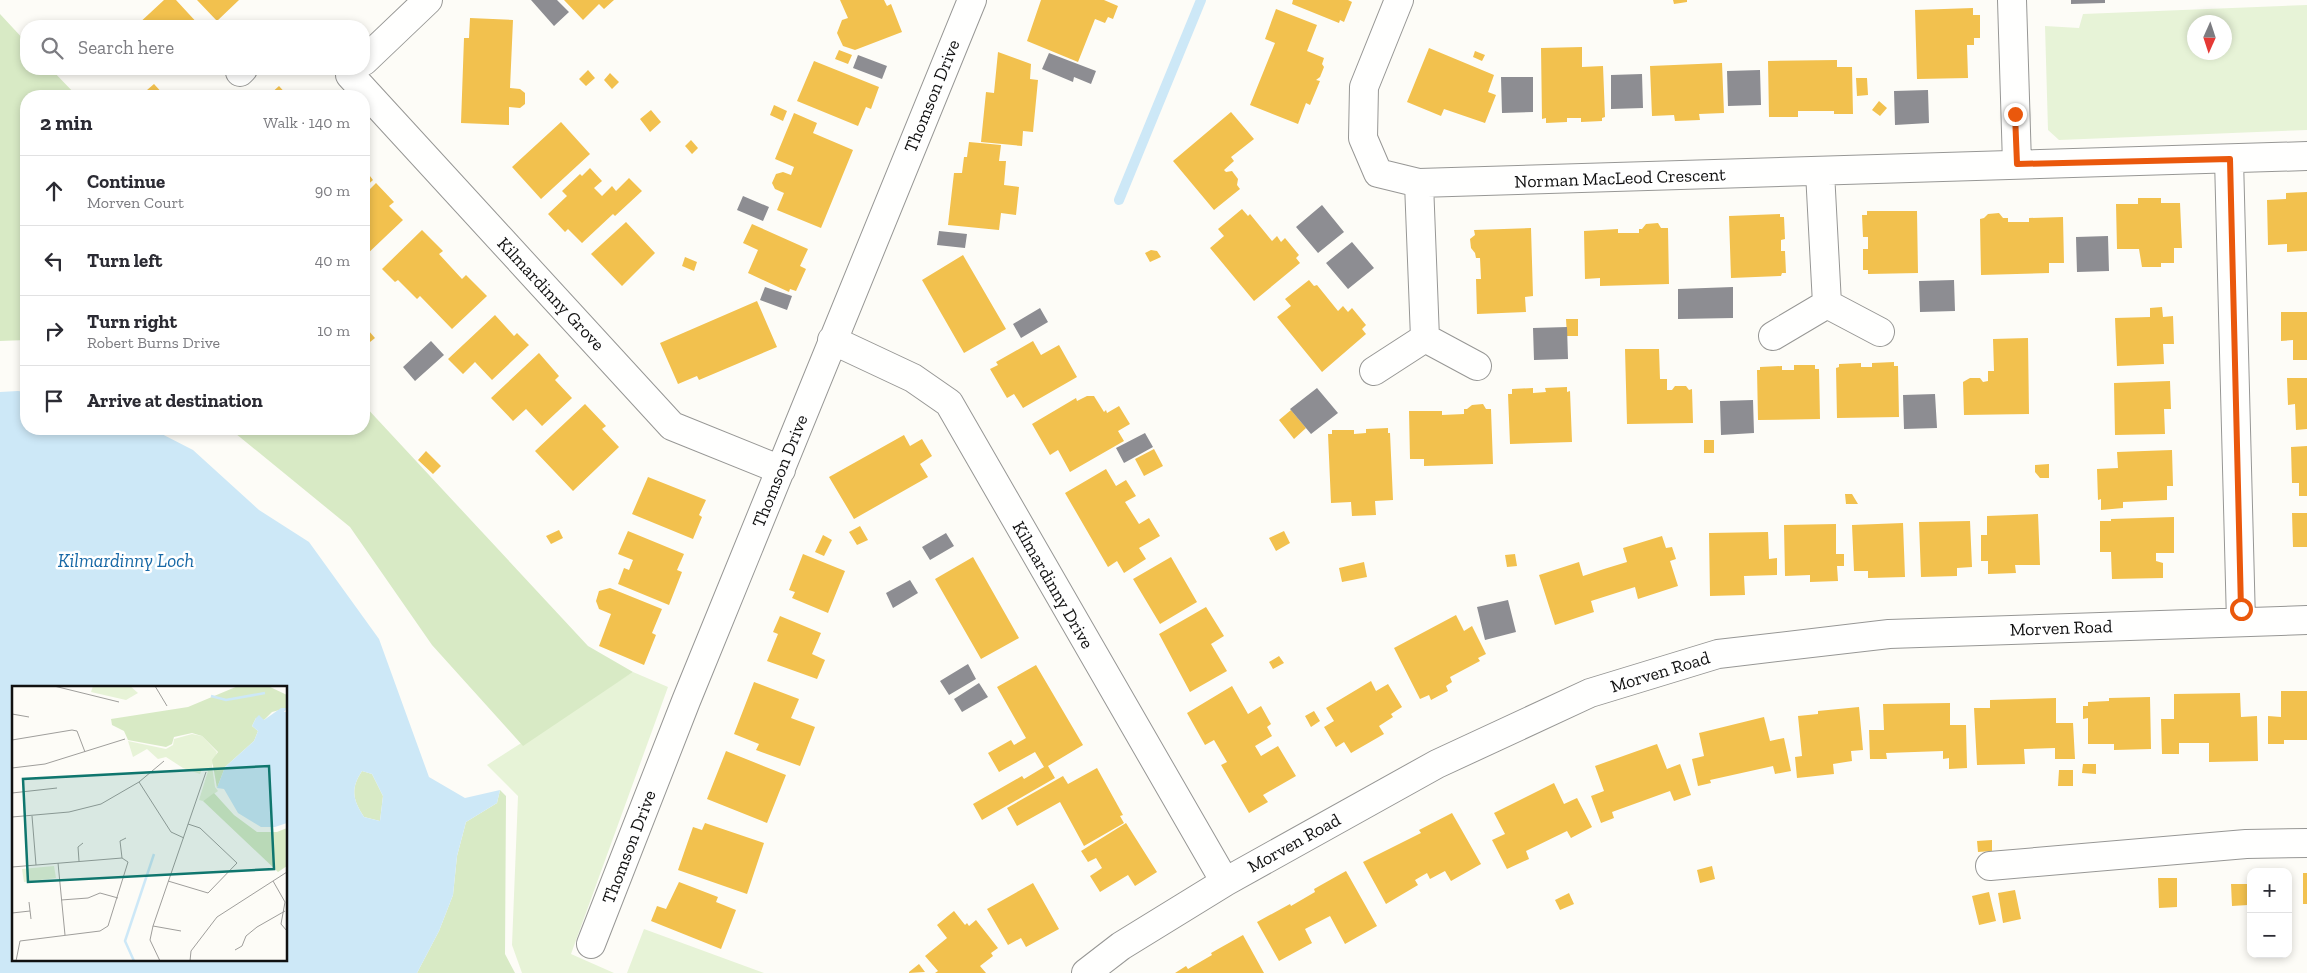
<!DOCTYPE html>
<html lang="en">
<head>
<meta charset="utf-8">
<style>
	:root { --surface:#fff; --page:#f7f7f7; --text:#2b2b33; --muted:#7c7c81; --line:#e1e1e2 }
	body { margin:0; font-family:"Zilla Slab",serif; background:var(--page); color:var(--text) }
	.controls { position:absolute; right:15px; bottom:15px; display:grid; overflow:hidden; border-radius:10px; box-shadow:0 2px 8px #0003 }
	.controls button { width:45px; height:45px; display:grid; place-items:center; padding:0; border:0; border-bottom:1px solid var(--line); background:var(--surface); color:var(--text); font:25px sans-serif }
	.compass { position:absolute; left:2187px; top:15px; width:45px; height:45px; border-radius:50%; background:var(--surface); box-shadow:0 2px 8px #0003; rotate:183deg }
	.stop { position:absolute; width:15px; height:15px; margin:-11px; border:4px solid #ea580c; border-radius:50%; background:#fff }
	.stop.end { background:#ea580c; border-color:#fff; box-shadow:0 1px 5px #0008 }
	.list { margin:0; padding:0; list-style:none }
	h2 { display:flex; justify-content:space-between; align-items:center; height:65px; margin:0; padding:0 20px; font-size:21px }
	h2 small { font-size:16px; font-weight:400; color:var(--muted) }
	.list li { display:grid; grid-template-columns:32px 1fr auto; gap:15px; align-items:center; box-sizing:border-box; height:70px; padding:0 20px; border-top:1px solid var(--line) }
	.list b { display:block; font-size:19px; white-space:nowrap }
	.list p { margin:0; font-size:16px; white-space:nowrap; color:var(--muted) }
	.list em { font-size:16px; font-style:normal; color:var(--muted) }
	.icon { flex:none; width:28px; height:28px; fill:none; stroke:currentColor; stroke-width:2; stroke-linecap:round; stroke-linejoin:round }
	.map { position:relative; flex:none; width:2307px; height:973px; overflow:hidden }
	.search { position:absolute; background:var(--surface); box-shadow:0 2px 8px #0003; left:20px; top:20px; width:350px; height:55px; display:flex; align-items:center; gap:12px; box-sizing:border-box; padding:0 18px; border-radius:20px; color:var(--muted); font-size:19px }
	.panel { position:absolute; background:var(--surface); box-shadow:0 2px 8px #0003; left:20px; top:90px; width:350px; height:345px; border-radius:20px }
	.map>svg:first-child { display:block }
	.green { fill:#e7f3d7; fill-rule:evenodd }
	.forest { fill:#d8eac5 }
	.water { fill:#cde8f7; fill-rule:evenodd }
	.homes { fill:#f2c14e }
	.industry { fill:#8d8d92 }
	.lines { fill:none; stroke-linecap:round; stroke-linejoin:round }
	.stream { stroke:#cde8f7; stroke-width:10 }
	.minor-casing { stroke:#979795; stroke-width:30 }
	.minor { stroke:#fffffe; stroke-width:28 }
	.route { stroke:#ea580c; stroke-width:6 }
	.labels { text-anchor:middle; stroke-width:5; stroke-linejoin:round; paint-order:stroke }
	.street-label { font-size:18px; fill:#111; stroke:#fff }
	.water-label { font-size:19px; font-style:italic; fill:#1768a6; stroke:#fff }
	.inset-river { fill:none; stroke:#cde8f7; stroke-width:2.5 }
	.inset-road { fill:none; stroke:#9f9e9b; stroke-width:1 }
	.view { fill:#0f766e; fill-opacity:0.15; stroke:#0f766e; stroke-width:2.5 }
	.inset-edge { fill:none; stroke:#111; stroke-width:2.5 }
</style>
</head>
<body>
<div class="map">
<svg width="2307" height="973" viewBox="0 0 2307 973">
	<rect width="100%" height="100%" fill="#fdfcf7"/>
	<path class="green" d="M2307,5V130L2059,140L2048,130L2045,26L2079,28L2083,14ZM2194,22H2224V52H2194Z
		M633,672L668,687L571,954L614,973H522L512,945L518,796L487,765Z
		M644,929L764,973H627Z"/>
	<path class="forest" d="M0,14L26,42V69H51L77,96H26V340L0,341Z
		M364,405L588,646L633,672L523,746L432,645L350,527L230,429H364Z
		M362,771L372,774L383,796L380,821L364,817C353,800 350,789 362,771Z
		M500,790L506,796L505,954L515,973H417L439,931L453,895L457,856L466,822L497,803Z"/>
	<path class="water" d="M18,391L26,392V429H152L193,450L259,510L309,542L379,639L429,777L465,798L500,790L497,803L466,822L457,856L453,895L439,931L417,973H0V392ZM14,687H286V959H14ZM362,771L372,774L383,796L380,821L364,817C353,800 350,789 362,771Z"/>
	<path class="homes" d="M164,0H176L200,26H136Z
		M197,0H239L217,21Z
		M564,0H614L604,9L599,4L583,20Z
		M840,0H884L887,6L891,4L902,32L855,50L843,46L837,33L842,20L848,18Z
		M1041,0H1104L1118,6L1113,19L1108,17L1105,23L1095,19L1078,62L1027,41Z
		M1293,0H1348L1352,2L1344,22L1340,20L1339,23L1292,4Z
		M1673,0H1687V2L1674,4Z
		M1973,8V15H1980V38H1974V45H1967L1968,78L1917,79L1915,10Z
		M1276,9L1317,25L1307,51L1324,58L1322,64L1324,67L1320,77L1316,80L1320,81L1310,105L1306,103L1298,124L1250,105L1275,43L1265,39Z
		M470,18L513,20L510,88L520,89L525,93V104L520,108L509,107V125L461,123L464,38H469Z
		M1582,47V67L1603,66L1605,117L1602,118V121L1581,122V118H1567V122L1546,123V118L1542,119L1541,48Z
		M1429,48L1494,75L1488,92L1496,95L1485,123L1444,109L1441,116L1407,102Z
		M839,50L852,55L848,64L835,59Z
		M1475,51L1485,55L1482,61L1473,57Z
		M998,52L1031,64L1030,79L1038,80L1033,132L1023,131L1022,146L981,142L986,92L994,93Z
		M1837,60V67H1852L1853,114H1834V111H1798V117H1769L1768,61Z
		M814,61L879,87L871,109L866,107L858,126L797,101Z
		M1722,63L1724,113L1699,114L1700,120L1675,121L1674,115L1652,116L1650,66Z
		M588,70L595,78L586,86L579,79Z
		M610,73L619,82L612,89L604,80Z
		M1856,78H1867L1868,95L1857,96Z
		M154,84L165,96H140Z
		M279,86L288,96H268Z
		M174,91L178,96H168Z
		M1879,101L1887,108L1880,116L1872,110Z
		M774,105L787,111L783,121L770,115Z
		M651,110L661,122L650,132L640,119Z
		M1231,112L1254,139L1231,157L1234,161L1224,170L1226,172L1232,171L1238,179L1237,185L1240,189L1214,210L1173,161Z
		M794,113L817,123L813,133L853,150L821,228L777,210L784,193L775,189L772,183L776,174L783,172L791,175L794,167L775,159Z
		M561,122L590,154L541,199L512,167Z
		M691,140L698,148L692,154L685,146Z
		M969,142L1001,145L999,161H1006L1004,185L1019,187L1016,215L1001,213L999,230L948,225L954,173H962L964,157H967Z
		M364,168L373,180L364,188Z
		M590,168L602,181L594,188L602,196L612,186L616,191L629,178L642,191L615,216L613,214L582,243L568,229L565,232L548,214L567,196L562,191L580,174L582,176Z
		M376,183L394,202L389,206L403,220L364,257V195Z
		M2307,192V251L2287,252V244L2268,245L2267,200L2286,199V193Z
		M2138,198H2161V203H2180L2182,248H2174V263H2161V267H2142L2139,249H2117L2116,204H2138Z
		M1242,209L1248,216L1250,214L1272,241L1277,236L1281,242L1285,238L1299,255L1296,258L1300,263L1254,301L1210,248L1224,236L1218,229Z
		M1867,211H1917L1918,273L1868,274V270H1863V249H1868V237H1863L1862,215H1867Z
		M1999,213L2003,218H2008V222H2029V218L2063,217L2064,263H2049V273L1981,275L1980,219L1984,218L1988,214Z
		M1780,214V217H1784L1785,239L1781,240V251H1785L1786,273H1782L1781,276L1731,278L1729,216Z
		M626,222L655,253L622,286L591,254Z
		M1658,223L1661,228H1668L1669,284L1600,286V278L1585,279L1584,231L1618,229V233H1639V229H1642L1646,224Z
		M752,224L808,249L800,266L806,269L796,291L790,289L789,292L748,273L758,250L743,243Z
		M1531,228L1533,296L1525,297L1526,312L1477,314L1476,279H1481L1480,258H1476L1475,253L1471,248L1470,239L1475,235L1474,230Z
		M422,230L443,251L439,254L462,279L466,275L487,296L452,329L420,296L417,299L398,280L395,282L382,269Z
		M1151,250L1157,251L1161,257L1150,262L1145,253Z
		M963,255L1006,329L964,353L922,280Z
		M685,257L697,262L694,271L682,266Z
		M1309,280L1314,286L1317,285L1338,311L1343,306L1348,312L1352,308L1366,325L1362,329L1366,334L1322,372L1277,317L1291,306L1285,299Z
		M757,301L777,347L699,380L697,376L678,384L660,343Z
		M2162,307L2163,317L2173,316L2174,344H2163L2164,364L2117,366L2115,318L2150,317V308Z
		M2281,312H2307V360H2293V340L2281,341Z
		M495,315L514,336L517,333L529,345L492,380L475,362L463,374L448,359Z
		M1566,319H1578V336H1567Z
		M368,330L375,338L365,346L364,334Z
		M2028,338L2029,414L1964,415L1963,382L1970,378H1980L1983,382L1988,381V371H1994L1993,339Z
		M1033,341L1041,355L1059,345L1077,377L1023,408L1014,394L1007,398L990,369L998,365L996,362Z
		M1625,349H1659L1660,379H1667V390H1672L1675,386H1686L1689,390L1692,389L1693,423L1627,424Z
		M539,353L559,376L555,380L572,398L542,426L526,409L513,421L491,398Z
		M1894,362V366H1898L1899,417L1837,418L1836,368L1839,367V364L1861,363V367H1872V363Z
		M1794,365H1815V369H1819L1820,419L1758,420L1757,370H1760V367L1782,366V370H1794Z
		M2287,378H2307V429L2296,430L2295,404L2288,405Z
		M2170,381L2171,409H2164L2165,434L2115,435L2114,383Z
		M1567,387V392L1570,391L1572,442L1510,444L1508,394H1512V389L1533,388V393L1546,392L1545,388Z
		M1087,396H1094L1104,412L1106,410L1107,413L1119,406L1130,424L1118,431L1124,441L1070,472L1058,450L1050,455L1032,424L1076,398L1077,401Z
		M585,404L606,426L602,429L619,447L573,491L535,451Z
		M1483,404L1486,409H1491L1493,464L1424,466V459H1410L1409,411H1442V415L1464,414V409H1467L1472,405Z
		M1291,410L1306,428L1294,439L1279,420Z
		M1388,428V433H1390L1393,500L1375,501L1376,515L1352,516L1351,502L1331,503L1328,434H1332V430H1354V434L1366,433V429Z
		M904,435L910,446L922,439L932,456L920,464L928,477L854,519L829,477Z
		M1704,440H1714V453H1704Z
		M2307,446V496H2299V483H2292L2291,447Z
		M1154,449L1163,466L1144,476L1135,459Z
		M2172,450L2173,486H2167V500L2123,502V508L2101,510V499L2098,500L2097,469L2118,468L2117,452Z
		M426,451L441,466L433,474L418,460Z
		M2049,464V478H2040L2035,472V465Z
		M1106,469L1116,486L1126,480L1136,496L1125,502L1139,524L1149,518L1160,536L1139,548L1146,559L1124,573L1117,561L1108,567L1065,493Z
		M648,477L706,500L699,515L702,517L693,539L632,514Z
		M1845,494H1852L1858,504H1846Z
		M2292,513H2307V547H2293Z
		M2038,514L2040,565H2015L2016,573L1988,574V561H1981V535H1987V516Z
		M2174,517V553H2156V561L2163,563V578L2112,579L2111,552H2100V521H2111V519Z
		M1970,521L1972,567L1957,568V576L1921,577L1919,522Z
		M1903,523L1905,577L1868,578V571H1854L1852,525Z
		M1836,524V554H1844V566H1837L1838,581L1810,582V575L1785,576L1784,525Z
		M860,526L868,540L857,545L849,532Z
		M559,530L563,538L551,544L546,536Z
		M628,531L684,554L677,570L682,572L669,605L618,584L624,568L629,570L633,560L618,554Z
		M1284,531L1290,543L1276,551L1269,538Z
		M1768,532L1769,559L1777,558V575L1744,576L1745,595L1710,596L1709,533Z
		M823,535L832,540L824,556L815,552Z
		M1662,536L1666,548L1672,547L1676,559L1670,561L1678,586L1638,599L1635,587L1591,601L1594,612L1555,625L1539,575L1579,562L1583,576L1604,569L1627,562L1623,548Z
		M803,554L845,571L828,613L792,598L795,592L789,590Z
		M1515,554L1517,566L1507,567L1505,555Z
		M973,557L1019,638L981,659L935,579Z
		M1171,557L1197,602L1160,624L1133,579Z
		M1364,562L1367,577L1342,582L1339,568Z
		M610,588L662,609L652,633L656,635L644,665L599,646L611,614L599,609L596,601L599,591Z
		M1206,607L1224,636L1211,644L1227,671L1190,692L1159,634Z
		M1456,615L1464,631L1472,626L1486,654L1478,658L1480,661L1450,677L1452,682L1446,686L1448,691L1431,700L1429,695L1420,699L1394,648Z
		M780,616L821,633L812,654L825,660L817,679L767,661L778,634L773,632Z
		M1279,656L1284,663L1273,669L1269,662Z
		M1036,665L1083,745L1048,766L1055,778L982,820L973,804L1022,776L1024,779L1044,767L1035,752L999,772L988,753L1011,740L1014,745L1026,738L997,687Z
		M1371,681L1376,691L1388,684L1402,707L1391,714L1393,717L1379,726L1384,734L1351,753L1344,742L1336,747L1324,727L1334,721L1326,708Z
		M754,682L799,699L791,718L815,727L800,766L756,750L759,744L734,734Z
		M1232,686L1248,714L1261,706L1271,724L1267,727L1272,736L1255,746L1261,756L1278,746L1296,776L1263,795L1268,802L1249,813L1221,765L1227,762L1214,740L1205,745L1187,713Z
		M2281,691H2307V740H2284V744H2268V716L2281,717Z
		M2240,693L2241,717L2257,716L2258,761L2209,762V743H2179V754H2162L2161,719H2174V694Z
		M2150,697L2151,749L2114,750V744H2088V718L2083,719V706H2088V702L2109,701V698Z
		M2056,698V723H2073L2075,759H2055V748L2024,749L2025,764L1977,765L1974,708H1990V700Z
		M1950,703V725H1966L1967,768L1949,769V758L1943,759V751L1886,753L1887,759H1870L1869,730H1884L1883,704Z
		M1859,707L1863,750L1851,751L1852,761L1833,764L1834,774L1797,778L1795,757L1802,756L1798,716L1818,714V711Z
		M1314,711L1320,721L1311,727L1305,716Z
		M1764,717L1770,741L1784,738L1791,771L1775,774L1773,766L1710,780L1711,783L1698,786L1692,759L1704,756L1699,733Z
		M1657,744L1667,769L1680,764L1691,795L1674,801L1670,791L1612,812L1614,818L1601,823L1591,796L1604,791L1595,766Z
		M726,751L786,775L767,823L707,799Z
		M2083,764H2096V774L2082,773Z
		M1097,768L1123,815L1120,816L1124,823L1084,846L1060,802L1017,826L1007,808L1063,776L1068,784Z
		M2059,770H2073V786H2058Z
		M1554,783L1564,804L1577,798L1592,827L1571,838L1567,831L1526,851L1529,859L1507,869L1492,840L1505,834L1494,813Z
		M1452,813L1481,864L1451,881L1445,871L1430,879L1427,873L1415,880L1418,885L1386,904L1363,862L1421,833L1419,830Z
		M705,823L764,843L747,894L678,870L693,827L702,830Z
		M1126,823L1157,872L1135,886L1128,875L1100,892L1090,876L1102,868L1096,858L1088,862L1081,851Z
		M1992,840V851L1978,852L1977,841Z
		M1712,866L1715,879L1700,883L1697,870Z
		M1346,871L1377,926L1345,944L1330,916L1305,929L1312,943L1279,961L1257,922L1290,904L1291,906L1315,892L1314,889Z
		M2303,873H2307V904H2303Z
		M2158,878H2177V907L2159,908Z
		M679,882L718,897L716,902L736,910L721,949L651,921L657,906L666,909Z
		M1033,883L1059,929L1026,947L1021,938L1008,945L987,909Z
		M2231,884H2248V905L2232,906Z
		M2015,890L2021,919L2003,923L1998,893Z
		M1989,892L1996,921L1979,925L1972,896Z
		M1569,893L1574,904L1560,910L1555,900Z
		M954,911L965,925L967,923L969,926L976,920L998,948L991,953L993,956L980,966L986,973H935L938,971L925,956L947,938L937,925Z
		M1243,935L1264,973H1175L1186,966L1188,969L1212,955L1211,953Z
		M919,964L925,972L909,973V972Z"/>
	<path class="industry" d="M531,0H557L569,12L554,26Z
		M2071,0H2105V3L2071,4Z
		M1049,53L1096,71L1091,84L1074,77L1073,82L1042,69Z
		M858,55L887,66L882,79L853,68Z
		M1760,70L1761,105L1728,106L1727,71Z
		M1642,74L1643,108L1611,109V75Z
		M1501,77H1533V112L1502,113Z
		M1928,90L1929,123L1895,125L1894,91Z
		M743,196L769,207L763,221L737,210Z
		M1322,205L1344,232L1318,253L1296,227Z
		M939,231L967,234L965,248L937,245Z
		M2108,236L2109,271L2077,272L2076,237Z
		M1352,242L1374,268L1348,289L1326,263Z
		M1954,280L1955,311L1920,312L1919,281Z
		M765,287L792,296L787,310L760,300Z
		M1733,287V318L1678,319V289Z
		M1040,308L1048,322L1021,338L1013,324Z
		M1567,327L1568,359L1534,360L1533,328Z
		M431,341L444,355L415,381L403,367Z
		M1317,388L1338,413L1311,434L1290,409Z
		M1935,394L1937,428L1904,429L1903,395Z
		M1753,400L1754,433L1721,435L1720,401Z
		M1145,433L1153,447L1124,463L1116,448Z
		M946,533L954,546L930,560L922,547Z
		M910,580L918,593L893,608L886,593Z
		M1508,600L1516,632L1485,640L1477,607Z
		M968,664L976,679L949,695L940,681Z
		M979,683L988,697L962,712L954,699Z"/>
	<g class="lines">
		<path class="stream" d="M1119,200L1201,0"/>
		<g class="minor-casing">
			<path id="minor" d="M1399,0L1364,87L1363,138L1378,173L1419,183L2307,156
				M2012,0L2017,164
				M364,61L428,0
				M356,69L350,75L672,426L781,470
				M240,72L243,69
				M2229,159L2241,622
				M1827,304L1880,332
				M1773,336L1827,304L1820,172
				M1425,338L1477,366
				M832,340L913,378L949,403L1225,882
				M1374,371L1425,338L1419,183
				M1990,866L2246,844L2307,843
				M591,944L686,701L972,0
				M1086,973L1121,946L1225,882L1437,764L1590,693L1718,654L1889,634L2307,620"/>
		</g>
		<use href="#minor" class="minor"/>
	</g>
	<g class="lines">
		<path class="route" d="M2015,114L2017,164L2230,159L2241,609"/>
	</g>
	<g class="labels">
		<g class="street-label">
			<text transform="translate(932 96) rotate(-68)" y="6">Thomson Drive</text>
			<text transform="translate(1620 178) rotate(-2)" y="6">Norman MacLeod Crescent</text>
			<text transform="translate(551 294) rotate(47)" y="6">Kilmardinny Grove</text>
			<text transform="translate(780 471) rotate(-68)" y="6">Thomson Drive</text>
			<text transform="translate(1053 585) rotate(60)" y="6">Kilmardinny Drive</text>
			<text transform="translate(2061 628) rotate(-2)" y="6">Morven Road</text>
			<text transform="translate(1660 672) rotate(-17)" y="6">Morven Road</text>
			<text transform="translate(1294 843) rotate(-29)" y="6">Morven Road</text>
			<text transform="translate(629 847) rotate(-69)" y="6">Thomson Drive</text>
		</g>
		<g class="water-label">
			<text x="126" y="567">Kilmardinny Loch</text>
		</g>
	</g>
	<g transform="translate(12 686)">
		<rect width="275" height="275" fill="#fdfcf7"/>
		<path d="M81,0H118L126,7L114,14L79,6ZM180,48L190,50L205,66L200,80L203,101L206,105L191,115L187,114L196,85L190,83L188,88L171,82L154,71L146,73L135,63L121,71L116,55L154,63L161,59L162,53ZM42,180L44,192L12,196L10,183Z" fill="#e7f3d7"/>
		<path d="M226,0H256L275,9V22L260,26L252,34L244,32L240,40L246,45L242,55L213,81L205,102L200,74L206,66L190,50L180,47L162,51L160,58L154,61L116,54L112,45L100,39L99,33L176,21ZM202,107L222,129L245,146H265L275,142V180L266,186L191,115Z" fill="#d8eac5"/>
		<path d="M269,22H275L272,26H275V137L263,141H249L226,127L212,103L205,102L213,81L242,55L246,45L240,40L244,32L247,29L252,34Z" fill="#cde8f7"/>
		<path class="inset-river" d="M199,10L214,14L253,7M122,275L113,255L142,168"/>
		<path class="inset-road" d="M42,0L107,16M143,0L155,20M0,28L17,31M0,54L60,44L65,45L73,66M0,82L33,78L113,53M127,96L159,146L172,152M0,107L45,102M20,130L24,179M0,131L57,126L89,118L127,96L152,75M110,172L108,155L114,152M67,175L66,161L71,157M46,177L53,249M0,181L110,172L116,176L96,240L88,245L8,255L4,275M156,195L196,207L225,177L188,142L176,138M261,195L273,216L269,238L275,245M49,214L76,212L88,207L106,212M17,216L19,233M0,227L18,225M141,240L169,245M223,264L230,260L234,250L245,241L273,225M148,275L138,254L141,240L194,86M178,275L179,265L205,231L275,186"/>
		<path class="view" d="M257,80L262,183L16,196L11,93Z"/>
		<rect width="275" height="275" class="inset-edge"/>
	</g>
</svg>
<div class="controls">
<button>+</button>
<button>−</button>
</div>
<svg class="compass" viewBox="-18 -18 36 36"><path d="M0-13l5 13h-10z" fill="#e53935"/><path d="M0 13l5-13h-10z" fill="#7c7c81"/></svg>
<div class="stop" style="left:2241px;top:609px"></div>
<div class="stop end" style="left:2015px;top:114px"></div>
<div class="search"><svg class="icon" aria-label="search" viewBox="0 0 24 24"><circle cx="10" cy="10" r="6"/><path d="M15 15l6 6"/></svg>Search here</div>
<section class="panel">
<h2>2 min<small>Walk · 140 m</small></h2>
<ul class="list">
<li><svg class="icon" aria-label="ahead" viewBox="0 0 24 24"><path d="M12 20V5M6 11l6-6 6 6"/></svg><div><b>Continue</b><p>Morven Court</p></div><em>90 m</em></li>
<li><svg class="icon" aria-label="left" viewBox="0 0 24 24"><path d="M17 20v-9H6M10 6l-5 5 5 5"/></svg><div><b>Turn left</b></div><em>40 m</em></li>
<li><svg class="icon" aria-label="right" viewBox="0 0 24 24"><path d="M7 20v-9h11M14 6l5 5-5 5"/></svg><div><b>Turn right</b><p>Robert Burns Drive</p></div><em>10 m</em></li>
<li><svg class="icon" aria-label="arrive" viewBox="0 0 24 24"><path d="M6 21V4h12l-3 4 3 4H6"/></svg><div><b>Arrive at destination</b></div></li>
</ul>
</section>
</div>
</body>
</html>
